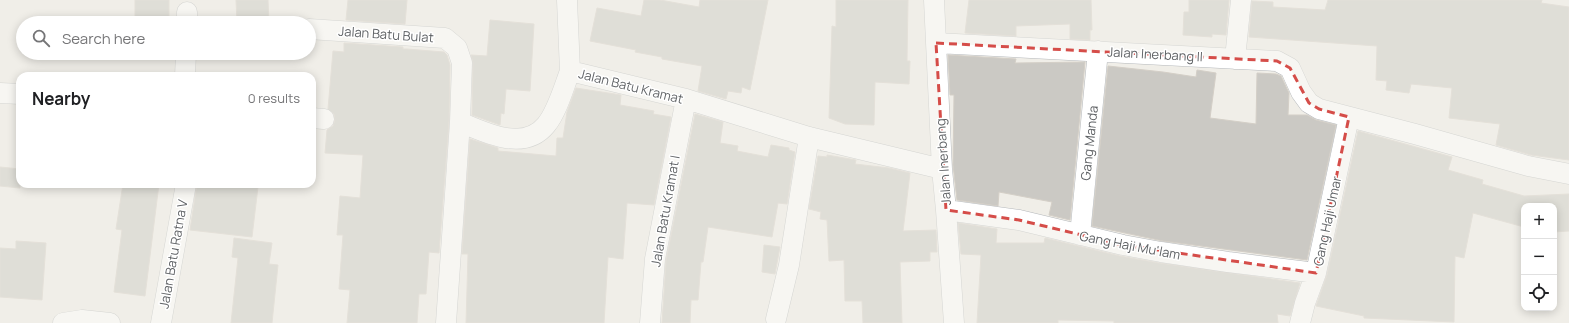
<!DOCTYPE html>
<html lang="en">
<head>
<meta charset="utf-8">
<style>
	:root { --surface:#fff; --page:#f2f2f2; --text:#202124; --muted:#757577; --line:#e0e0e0 }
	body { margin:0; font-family:Manrope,sans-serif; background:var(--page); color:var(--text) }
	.controls { position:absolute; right:12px; bottom:12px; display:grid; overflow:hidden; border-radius:8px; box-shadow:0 2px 10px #0003 }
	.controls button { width:36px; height:36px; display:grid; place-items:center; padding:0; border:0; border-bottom:1px solid var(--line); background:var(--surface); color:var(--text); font:20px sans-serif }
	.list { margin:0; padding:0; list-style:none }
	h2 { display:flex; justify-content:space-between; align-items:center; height:52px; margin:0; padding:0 16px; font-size:17px }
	h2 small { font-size:13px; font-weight:400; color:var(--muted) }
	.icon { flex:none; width:22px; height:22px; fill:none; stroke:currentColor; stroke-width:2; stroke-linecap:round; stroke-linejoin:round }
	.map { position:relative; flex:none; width:1569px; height:323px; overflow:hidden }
	.search { position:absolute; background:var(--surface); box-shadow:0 2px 10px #0003; left:16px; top:16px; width:300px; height:44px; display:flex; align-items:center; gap:10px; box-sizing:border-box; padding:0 14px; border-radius:22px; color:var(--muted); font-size:15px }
	.panel { position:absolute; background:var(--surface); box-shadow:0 2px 10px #0003; left:16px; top:72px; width:300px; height:116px; border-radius:12px }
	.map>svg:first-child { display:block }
	.building { fill:#cbc9c4; stroke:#d4cfc7 }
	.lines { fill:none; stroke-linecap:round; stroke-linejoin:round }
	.minor-casing { stroke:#b5b8bb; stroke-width:21 }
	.minor { stroke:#fff; stroke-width:20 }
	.marked { fill:none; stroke:#d54d49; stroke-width:3; stroke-dasharray:8 5; stroke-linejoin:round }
	.labels { text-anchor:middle; stroke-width:3; stroke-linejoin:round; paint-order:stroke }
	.street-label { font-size:13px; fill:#606366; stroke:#fff }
</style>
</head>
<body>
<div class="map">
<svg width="1569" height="323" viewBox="0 0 1569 323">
	<rect width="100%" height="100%" fill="#f0eee8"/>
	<path class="building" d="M135,0H169V23H135Z
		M236,0H268L269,23H237Z
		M348,0H407L405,24L346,20Z
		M644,0H660L699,7L700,0H768L750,90L742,87L741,93L728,91L726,99L698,91L702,66L662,59V57L635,52L636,50L590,41L597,8L641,16Z
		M836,0H908L907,61H910L909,84L875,82L874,125L845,124L829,118L832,26L836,27Z
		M969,0H1091L1092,30H1090V40L1070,39V24L1016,26V36L965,33Z
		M1189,0H1229L1226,35L1212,34V37L1183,35L1184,12H1189Z
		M1328,0H1542L1541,3L1569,7V160L1531,155L1496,145L1500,124L1449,118L1452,88L1411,84L1409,93L1386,90L1387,81L1376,80L1377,46L1249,37L1252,1L1273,2V7L1325,10Z
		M490,20L534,24L530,91L506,89L504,114L501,113L500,125L472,115L473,63L471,55L487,56Z
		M344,43L403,47V49H407L444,52L447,55L450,65L449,121L439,253L429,252L426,294H419L417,323H347L350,290L339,289L343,235H337L340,196L360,198L363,155L325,153L327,130L333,126L335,120L334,114L328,109L333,51L344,52Z
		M238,53H267L266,57L238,54Z
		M948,55L1016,59L1015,63L1085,62L1070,220L1049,215L1052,202L999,192L998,206L957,200L953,165L954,95H950Z
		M1108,66L1163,72L1196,77L1197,70L1216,73L1210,118L1256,124L1257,73L1276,74L1281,76L1289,93L1288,115H1307L1316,120L1336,125L1307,260L1163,241L1092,226Z
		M576,88L621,95L620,105L654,111L653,114L671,117L654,205L627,203L623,259L608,257L604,323H466L468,254H462L470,139L498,148V151L556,156L557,138H563L567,112Z
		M695,114L723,122L720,143L738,146L737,151L768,157L771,145L789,148V150L795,152L787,204L778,203L772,237L708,227L703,262H701L698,300H691L690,323H662L666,261Z
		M1358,131L1452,157L1448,170L1483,180L1482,184L1524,196L1569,194V231L1554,232V206H1524V227L1473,213L1464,258L1455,256L1454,322L1364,318V316L1316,306L1327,275Z
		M827,155L856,160L855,164L889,168L910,173L903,231L936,230L937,252H930V261L900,262L902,323H863L862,301H845L844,260L829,261L827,220L820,219L821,212L809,209L818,156L827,157Z
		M0,167L20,169V188L0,186Z
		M123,184H159L145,296L114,292L122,230L116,229Z
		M197,184H235L258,187L252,237L190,230Z
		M958,223L997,229L996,243H1044L1045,238L1120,256L1159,263L1300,283L1290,316L1277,314L1278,323H1114V321L1058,320V323H977L981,255L961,254Z
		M234,238L272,243L269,264L278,265L272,323H231L238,258L232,257Z
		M16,241L46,243L42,300L0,297V248L16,249Z
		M764,245L780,247L775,274L762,272Z"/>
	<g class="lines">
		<g class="minor-casing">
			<path id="minor" d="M567,0L570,71
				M934,0L942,169L946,210L954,323
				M187,23V12
				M309,29L445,38L457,48L462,63L460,122
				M936,43L1277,61L1290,68L1301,92L1309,103L1319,109L1415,134L1528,166L1569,174
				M1235,59L1241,0
				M185,76L186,53
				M0,93L20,94
				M312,118L324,119
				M946,210L1019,220L1123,245L1161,252L1228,262L1316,273
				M1080,235L1098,51
				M776,319L789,265L809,137
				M63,323L82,320L110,323
				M161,323L186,184
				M446,323L460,122C486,133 524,152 546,125C557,112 564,87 570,71L686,99L809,137L942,169
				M650,323L655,259L686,99
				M1300,323L1305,303L1316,273L1349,117"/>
		</g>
		<use href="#minor" class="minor"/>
	</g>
	<path d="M0 0H1569V323H0ZM936,43L1277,61L1290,68L1309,103L1319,109L1349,117L1316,273L1123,245L1019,220L946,210Z" fill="#f0eee8" fill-opacity=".55" fill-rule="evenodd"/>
	<path class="marked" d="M936,43L1277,61L1290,68L1309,103L1319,109L1349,117L1316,273L1123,245L1019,220L946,210Z"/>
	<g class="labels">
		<g class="street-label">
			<text transform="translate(386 34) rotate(4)" y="5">Jalan Batu Bulat</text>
			<text transform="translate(1155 54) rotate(3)" y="5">Jalan Inerbang II</text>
			<text transform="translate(631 86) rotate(14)" y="5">Jalan Batu Kramat</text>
			<text transform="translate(1089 143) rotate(-84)" y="5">Gang Manda</text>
			<text transform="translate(943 162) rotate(-94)" y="5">Jalan Inerbang</text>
			<text transform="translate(665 211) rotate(-80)" y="5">Jalan Batu Kramat I</text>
			<text transform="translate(1327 221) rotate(-78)" y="5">Gang Haji Umar</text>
			<text transform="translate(1130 245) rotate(11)" y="5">Gang Haji Mu'lam</text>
			<text transform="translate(173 254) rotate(-80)" y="5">Jalan Batu Ratna V</text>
		</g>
	</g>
</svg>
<div class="controls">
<button>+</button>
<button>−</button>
<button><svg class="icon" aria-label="locate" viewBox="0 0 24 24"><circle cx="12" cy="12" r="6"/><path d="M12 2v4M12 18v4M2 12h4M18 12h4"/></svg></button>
</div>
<div class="search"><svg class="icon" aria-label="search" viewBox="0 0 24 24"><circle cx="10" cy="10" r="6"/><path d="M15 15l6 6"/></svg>Search here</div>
<section class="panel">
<h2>Nearby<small>0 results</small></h2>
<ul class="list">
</ul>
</section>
</div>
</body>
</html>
